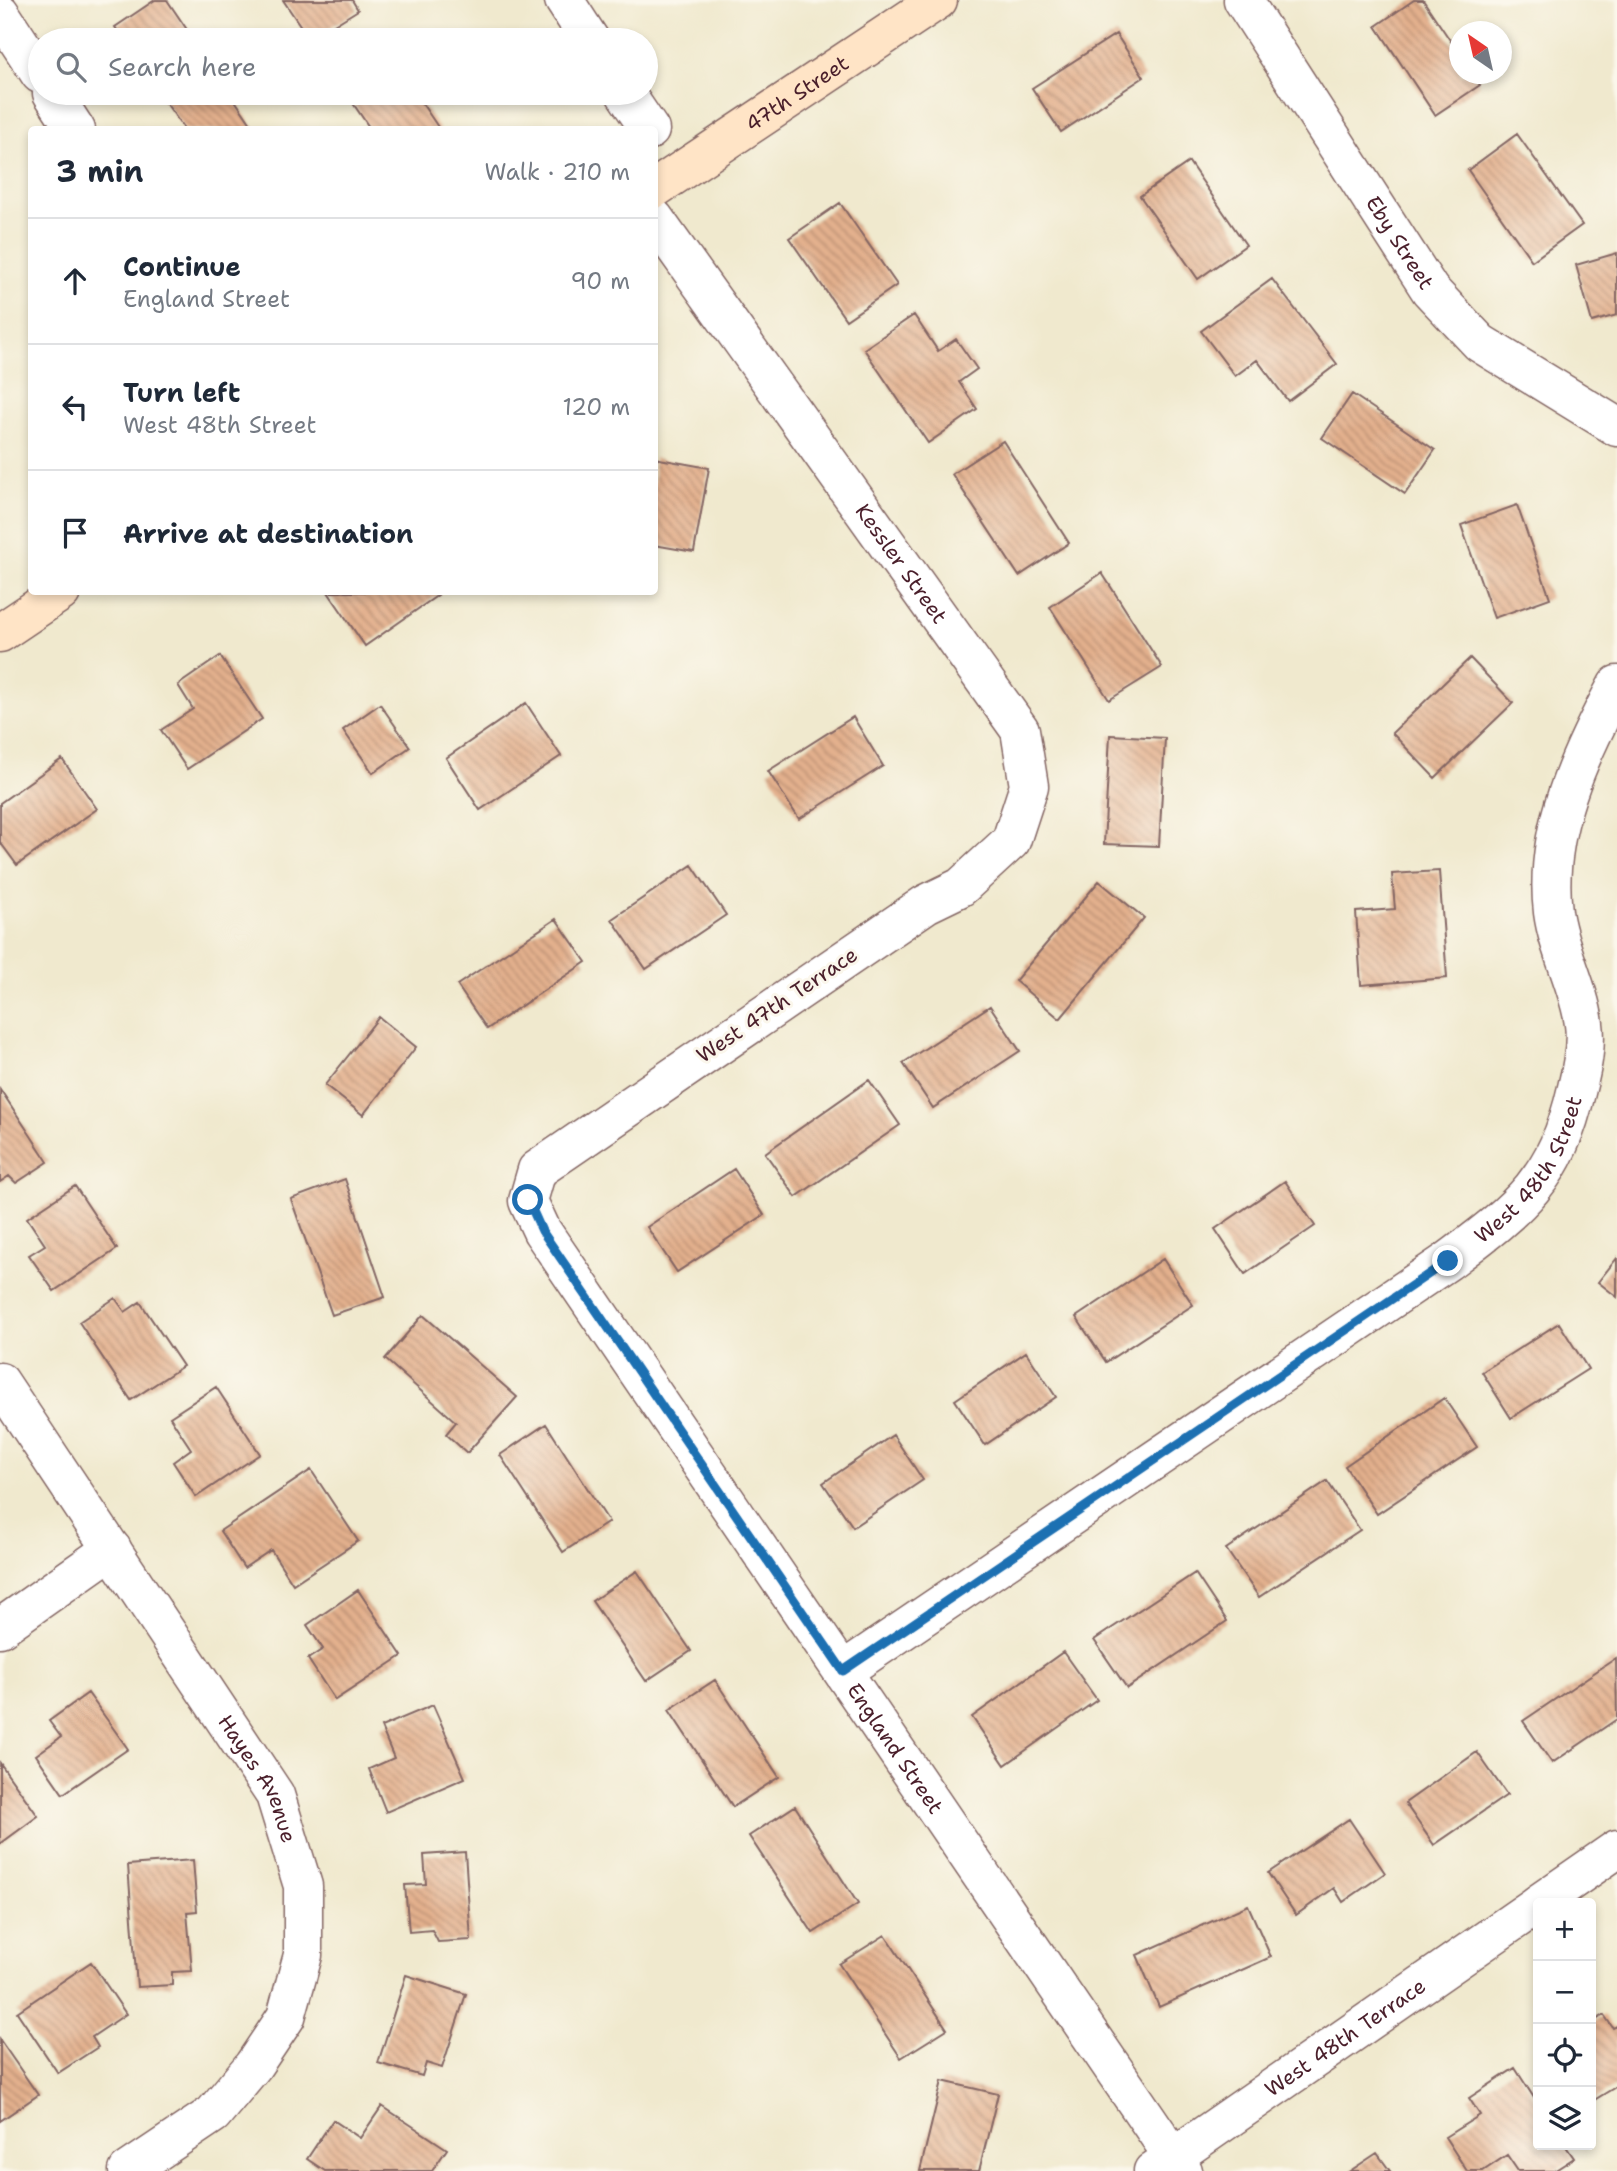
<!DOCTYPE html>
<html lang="en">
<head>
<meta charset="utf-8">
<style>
	:root { --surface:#fff; --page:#f2f2f3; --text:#1f2937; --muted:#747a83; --line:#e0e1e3 }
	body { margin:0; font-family:"Shantell Sans",sans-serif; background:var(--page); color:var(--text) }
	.controls { position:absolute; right:21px; bottom:21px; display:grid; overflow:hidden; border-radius:7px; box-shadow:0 4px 10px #0003 }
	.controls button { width:63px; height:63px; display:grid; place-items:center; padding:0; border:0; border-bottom:2px solid var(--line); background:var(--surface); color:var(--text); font:35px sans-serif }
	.compass { position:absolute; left:1449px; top:21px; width:63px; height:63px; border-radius:50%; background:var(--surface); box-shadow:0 4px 10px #0003; rotate:326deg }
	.stop { position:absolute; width:21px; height:21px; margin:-16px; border:5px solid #1f6fb2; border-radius:50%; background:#fff }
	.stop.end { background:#1f6fb2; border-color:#fff; box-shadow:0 2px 7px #0008 }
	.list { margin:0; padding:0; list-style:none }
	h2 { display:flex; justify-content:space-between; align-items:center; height:91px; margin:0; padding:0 28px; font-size:30px }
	h2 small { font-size:23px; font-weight:400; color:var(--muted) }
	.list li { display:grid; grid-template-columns:46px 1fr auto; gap:21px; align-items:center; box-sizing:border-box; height:126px; padding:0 28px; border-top:2px solid var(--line) }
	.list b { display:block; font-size:26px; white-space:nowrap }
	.list p { margin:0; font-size:23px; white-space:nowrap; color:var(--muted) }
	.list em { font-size:23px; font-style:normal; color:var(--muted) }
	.icon { flex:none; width:38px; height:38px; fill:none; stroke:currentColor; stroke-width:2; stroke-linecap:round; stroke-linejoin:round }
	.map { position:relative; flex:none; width:1617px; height:2171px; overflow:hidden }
	.search { position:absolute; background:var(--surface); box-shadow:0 4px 10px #0003; left:28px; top:28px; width:630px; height:77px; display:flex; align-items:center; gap:18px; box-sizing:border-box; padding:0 24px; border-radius:38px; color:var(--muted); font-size:26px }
	.panel { position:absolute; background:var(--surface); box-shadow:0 4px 10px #0003; left:28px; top:126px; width:630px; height:469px; border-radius:7px }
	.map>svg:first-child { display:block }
	.building { fill:url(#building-back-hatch) }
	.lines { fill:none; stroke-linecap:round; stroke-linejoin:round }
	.minor-casing { stroke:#846664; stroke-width:41 }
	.secondary-casing { stroke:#846664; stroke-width:41 }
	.minor { stroke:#fff; stroke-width:38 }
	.secondary { stroke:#ffe4c6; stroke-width:38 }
	.route { stroke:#1f6fb2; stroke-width:9 }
	.labels { text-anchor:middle; stroke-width:6; stroke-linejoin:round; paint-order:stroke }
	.street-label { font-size:21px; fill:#4a1f2b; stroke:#fbf7ec }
</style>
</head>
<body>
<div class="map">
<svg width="1617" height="2171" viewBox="0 0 1617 2171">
	<defs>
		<pattern id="building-back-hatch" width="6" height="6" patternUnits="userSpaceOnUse" patternTransform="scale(1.75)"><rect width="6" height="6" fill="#e3b08d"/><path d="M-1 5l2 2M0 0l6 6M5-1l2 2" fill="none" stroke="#ba8f73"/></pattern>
	</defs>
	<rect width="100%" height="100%" fill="#fbf7ec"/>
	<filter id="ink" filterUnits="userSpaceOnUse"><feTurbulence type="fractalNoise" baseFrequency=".0143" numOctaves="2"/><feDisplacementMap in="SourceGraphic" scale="14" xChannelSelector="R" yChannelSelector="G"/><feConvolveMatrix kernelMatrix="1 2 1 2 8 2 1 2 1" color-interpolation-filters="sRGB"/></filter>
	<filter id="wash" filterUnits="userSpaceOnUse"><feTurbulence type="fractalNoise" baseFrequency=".00686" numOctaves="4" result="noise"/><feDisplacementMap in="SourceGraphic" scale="28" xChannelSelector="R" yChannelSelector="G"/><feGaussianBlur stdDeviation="1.57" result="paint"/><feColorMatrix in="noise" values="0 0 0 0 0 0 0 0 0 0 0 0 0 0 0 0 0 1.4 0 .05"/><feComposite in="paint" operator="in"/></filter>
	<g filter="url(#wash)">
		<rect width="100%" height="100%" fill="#f0e9ce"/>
		<g id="blocks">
			<path class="building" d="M155,0H167L194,40H124L115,27Z
				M283,0H352L358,10L310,40Z
				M1414,0H1423L1460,55V74H1472L1480,85L1435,115L1376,26Z
				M1116,34L1144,77L1061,132L1032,88Z
				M159,93H230L255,130H185Z
				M346,93H415L440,130H371Z
				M1517,134L1582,225L1532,261L1468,170Z
				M1189,162L1246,245L1198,279L1140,196Z
				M840,203L897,285L846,320L789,238Z
				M1617,253V315L1592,322L1576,265Z
				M1272,279L1337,364L1288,401L1257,360L1235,376L1201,331Z
				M914,315L938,351L956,339L977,369L959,382L977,409L928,443L864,349Z
				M1352,394L1435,450L1405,494L1322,438Z
				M1003,441L1069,543L1019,576L952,474Z
				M654,458L709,468L694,552L654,545Z
				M1517,505L1550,598L1494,618L1461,525Z
				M1102,573L1162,667L1109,700L1050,607Z
				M328,592H436L438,595L365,646Z
				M220,656L262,719L187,769L161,730L193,709L178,685Z
				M1470,658L1513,703L1435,778L1392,733Z
				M526,703L561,756L480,810L446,758Z
				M380,704L410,747L373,773L343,730Z
				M853,717L883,766L799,819L768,771Z
				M1110,735L1165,738L1159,846L1104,844Z
				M62,759L97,809L17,865L0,842V803Z
				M692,865L726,915L646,969L612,919Z
				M1439,871L1447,978L1361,985L1356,912L1395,909L1392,874Z
				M1099,881L1144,918L1060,1019L1015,981Z
				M556,919L586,962L487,1029L457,985Z
				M990,1006L1020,1051L933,1108L903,1063Z
				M379,1017L416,1047L363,1115L325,1085Z
				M869,1080L900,1125L796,1197L765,1153Z
				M0,1089L48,1162L16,1183L9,1176L0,1182Z
				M734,1169L764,1215L677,1272L647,1227Z
				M345,1179L385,1297L332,1315L291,1199Z
				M1285,1181L1315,1226L1245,1274L1215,1229Z
				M75,1186L117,1249L54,1291L29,1255L45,1245L27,1218Z
				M1617,1258V1297L1598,1282Z
				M1163,1259L1193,1305L1106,1362L1076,1317Z
				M115,1298L125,1312L140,1302L183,1366L131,1400L79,1322Z
				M423,1315L517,1397L467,1453L446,1434L456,1422L385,1359Z
				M1559,1323L1588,1369L1511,1418L1482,1372Z
				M1026,1352L1056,1397L985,1445L955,1400Z
				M216,1387L260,1454L196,1497L173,1462L191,1449L170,1417Z
				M1444,1398L1477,1447L1377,1514L1345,1466Z
				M546,1424L609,1522L563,1552L500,1455Z
				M893,1435L923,1480L853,1527L823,1483Z
				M311,1470L358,1541L293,1584L271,1550L244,1568L220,1531Z
				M1327,1481L1360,1530L1259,1597L1226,1549Z
				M637,1571L691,1651L646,1681L592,1601Z
				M1195,1573L1227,1621L1127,1688L1094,1640Z
				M358,1590L402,1656L335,1700L308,1659L323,1649L307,1625Z
				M1063,1652L1097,1700L1005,1765L972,1717Z
				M1616,1658L1617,1719L1552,1763L1523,1721Z
				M715,1680L779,1777L733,1807L669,1710Z
				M88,1693L128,1749L63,1794L36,1755L61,1737L49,1721Z
				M433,1705L465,1778L386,1812L369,1769L394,1758L381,1727Z
				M1477,1752L1507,1795L1434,1845L1405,1803Z
				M0,1763L38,1816L0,1844Z
				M795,1806L858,1904L813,1933L749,1836Z
				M1349,1819L1385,1873L1343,1902L1334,1888L1296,1915L1268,1873Z
				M465,1852L471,1940L438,1942L432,1930L409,1932L405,1885L426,1884L424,1855Z
				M193,1860L197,1911L187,1912L192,1971L172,1972V1985L137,1987L128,1865Z
				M1248,1905L1271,1957L1159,2007L1137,1955Z
				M885,1935L947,2029L901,2058L839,1964Z
				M91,1962L126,2014L92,2037L98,2047L58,2073L17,2012Z
				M406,1975L466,1994L442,2068L426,2063L422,2076L378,2063Z
				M1604,2015L1613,2028L1617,2026V2086L1591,2102V2023Z
				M0,2040L38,2095L0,2121Z
				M1515,2068L1538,2104V2145H1565L1574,2158L1554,2171H1518L1507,2155L1483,2171H1467L1445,2137L1480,2115L1469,2098Z
				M942,2081L998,2094L979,2171H920Z
				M382,2106L447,2149L432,2171H325L307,2159L333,2120L360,2138Z
				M1377,2153L1390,2171H1350Z"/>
		</g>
	</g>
	<g filter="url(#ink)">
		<use href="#blocks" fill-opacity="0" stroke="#846664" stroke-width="2"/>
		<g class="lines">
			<g class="minor-casing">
				<g id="minor">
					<path d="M564,0L590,40"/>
					<path id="s1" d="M1243,0L1430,290L1480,343L1617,427"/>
					<path d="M0,13L40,74"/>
					<path d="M52,93L76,130"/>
					<path d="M625,93L650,130"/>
					<path id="s2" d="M654,218L1020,730L1029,786L1011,841L961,887L926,904L537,1170L528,1201L542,1231L1183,2171"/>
					<path id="s3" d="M0,1382L275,1795L303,1886V1955L286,2017L253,2066L213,2114L128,2171"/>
					<path d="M0,1628L112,1549"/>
					<path id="s4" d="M843,1671L1448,1261C1521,1206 1556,1180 1577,1088C1582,1068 1587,1045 1584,1024C1579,986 1558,950 1553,912C1543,831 1580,754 1617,685"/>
					<path d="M1539,1903L1617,1849"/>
					<path id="s5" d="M1153,2171L1538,1904"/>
				</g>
			</g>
			<g class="secondary-casing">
				<g id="secondary">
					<path id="s6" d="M654,189L938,0"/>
					<path d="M0,633L61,592"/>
				</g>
			</g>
			<use href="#minor" class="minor"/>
			<use href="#secondary" class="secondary"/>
		</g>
	</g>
	<g class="lines" filter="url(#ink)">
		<path class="route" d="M528,1200L542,1231L843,1671L1448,1261"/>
	</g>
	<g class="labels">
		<g class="street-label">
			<text dy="7" stroke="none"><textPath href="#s6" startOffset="172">47th Street</textPath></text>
			<text dy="7" stroke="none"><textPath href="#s1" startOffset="289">Eby Street</textPath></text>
			<text dy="7" stroke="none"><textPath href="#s2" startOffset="425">Kessler Street</textPath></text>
			<text transform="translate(777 1005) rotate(-34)" y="7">West 47th Terrace</text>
			<text dy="7" stroke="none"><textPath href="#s4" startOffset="856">West 48th Street</textPath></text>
			<text dy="7" stroke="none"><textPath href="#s2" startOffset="2014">England Street</textPath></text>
			<text dy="7" stroke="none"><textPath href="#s3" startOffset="474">Hayes Avenue</textPath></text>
			<text dy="7" stroke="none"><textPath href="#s5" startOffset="234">West 48th Terrace</textPath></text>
		</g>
	</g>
</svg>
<div class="controls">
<button>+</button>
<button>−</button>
<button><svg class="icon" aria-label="locate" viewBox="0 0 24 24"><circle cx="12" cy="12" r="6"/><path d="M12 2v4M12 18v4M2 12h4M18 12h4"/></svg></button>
<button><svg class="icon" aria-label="layers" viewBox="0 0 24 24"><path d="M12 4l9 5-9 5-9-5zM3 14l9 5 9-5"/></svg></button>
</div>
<svg class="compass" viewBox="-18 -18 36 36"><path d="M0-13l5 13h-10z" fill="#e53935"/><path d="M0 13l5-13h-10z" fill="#747a83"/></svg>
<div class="stop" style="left:528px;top:1200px"></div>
<div class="stop end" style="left:1448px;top:1261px"></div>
<div class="search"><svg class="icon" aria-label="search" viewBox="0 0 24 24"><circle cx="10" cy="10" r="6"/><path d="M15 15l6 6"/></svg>Search here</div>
<section class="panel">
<h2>3 min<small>Walk · 210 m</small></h2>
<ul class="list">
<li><svg class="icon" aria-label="ahead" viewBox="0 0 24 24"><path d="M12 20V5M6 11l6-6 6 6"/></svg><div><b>Continue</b><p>England Street</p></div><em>90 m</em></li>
<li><svg class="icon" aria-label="left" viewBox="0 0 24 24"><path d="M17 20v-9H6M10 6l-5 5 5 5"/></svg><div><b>Turn left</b><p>West 48th Street</p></div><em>120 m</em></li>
<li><svg class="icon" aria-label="arrive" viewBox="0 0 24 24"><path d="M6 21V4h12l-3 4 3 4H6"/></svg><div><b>Arrive at destination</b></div></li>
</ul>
</section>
</div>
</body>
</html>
